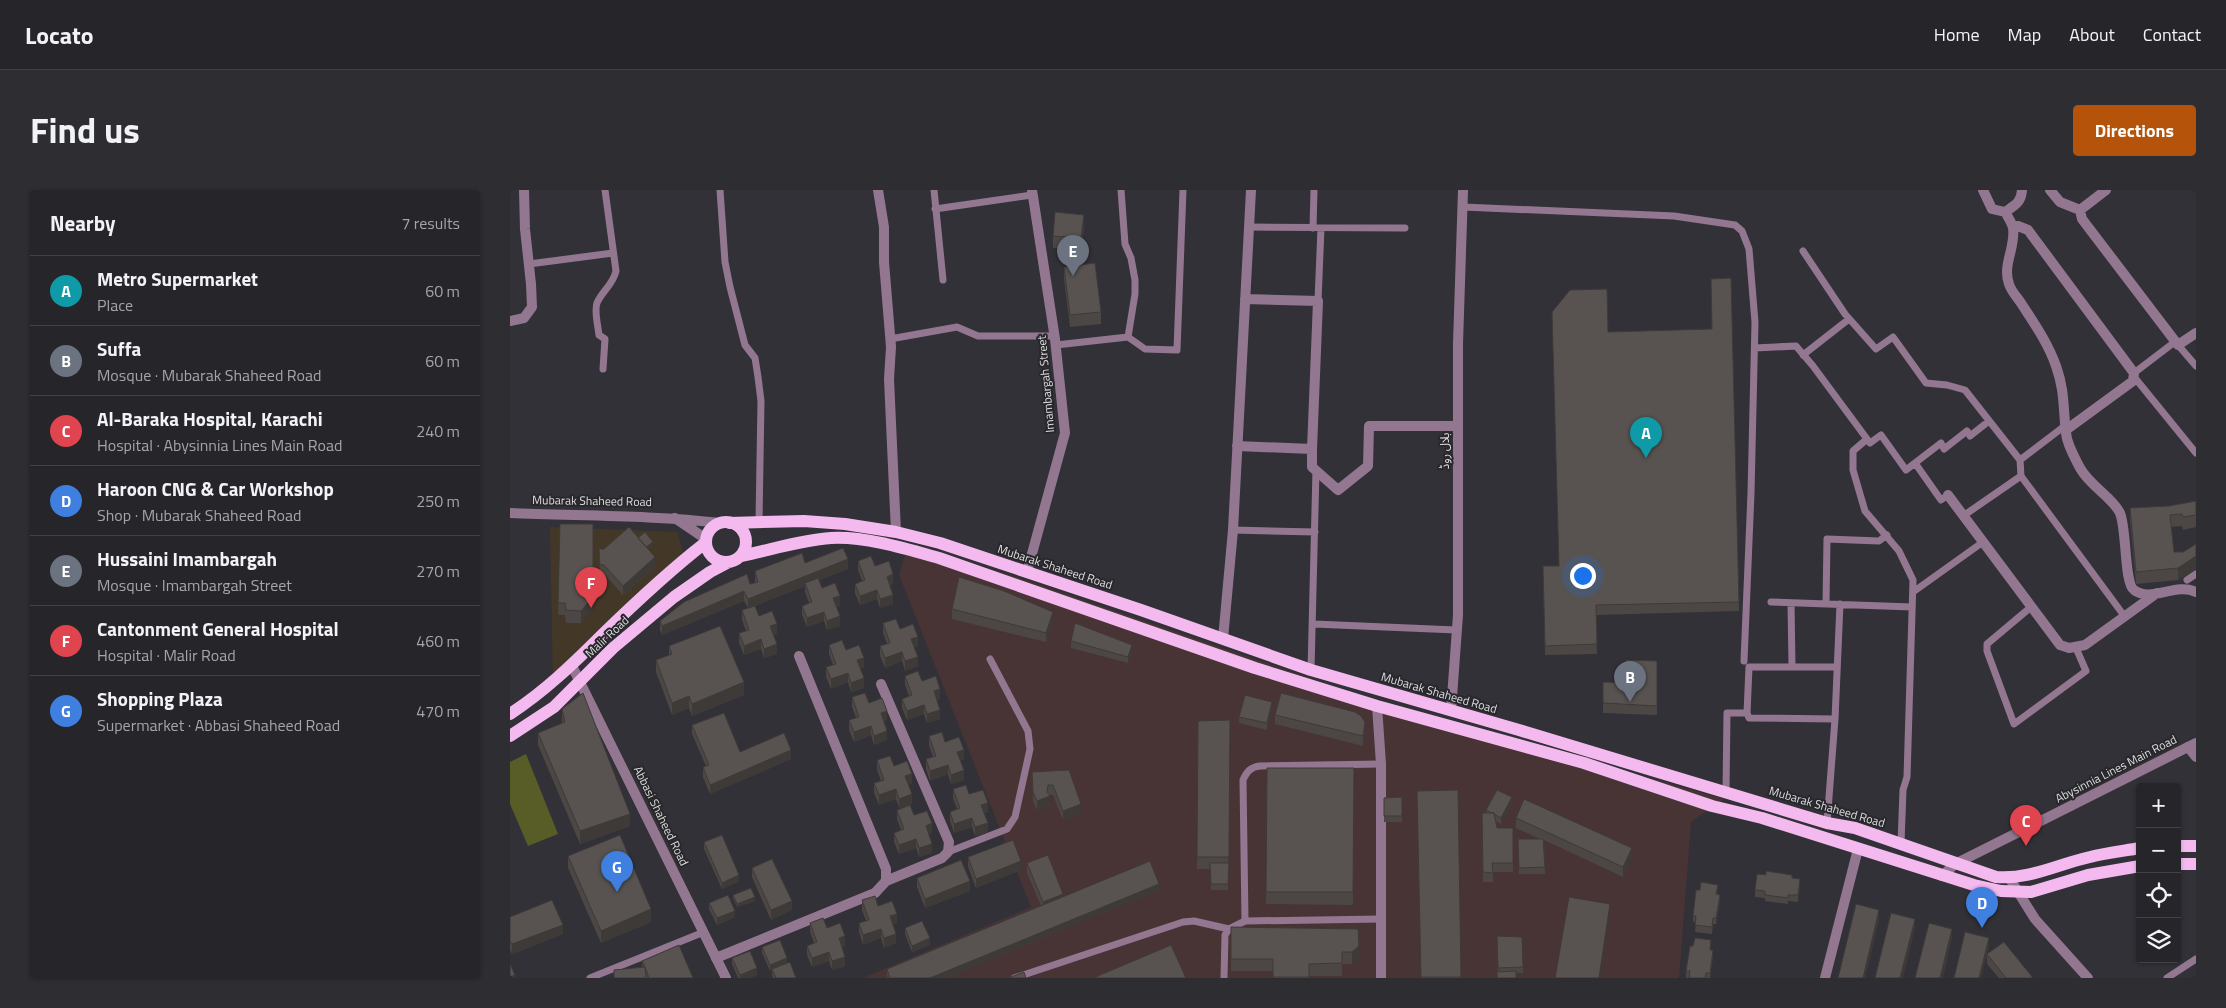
<!DOCTYPE html>
<html lang="en">
<head>
<meta charset="utf-8">
<style>
	:root { --surface:#262529; --page:#2e2d31; --text:#f1f3f6; --muted:#a4a5a8; --line:#424246; --accent:#b45309 }
	body { margin:0; font-family:"Titillium Web","Noto Sans Arabic",sans-serif; background:var(--page); color:var(--text) }
	.controls { position:absolute; right:15px; bottom:15px; display:grid; overflow:hidden; border-radius:5px; box-shadow:0 1px 4px #0004 }
	.controls button { width:45px; height:45px; display:grid; place-items:center; padding:0; border:0; border-bottom:1px solid var(--line); background:var(--surface); color:var(--text); font:25px sans-serif }
	.you { position:absolute; left:1072px; top:385px; width:18px; height:18px; margin:-12px; border:4px solid #fff; border-radius:50%; background:#1a73e8; box-shadow:0 0 0 8px #1a73e833 }
	.badge { display:grid; place-items:center; width:32px; height:32px; border-radius:50%; background:var(--accent); color:#fff; font-size:16px; font-weight:700 }
	.pin { position:absolute; translate:-50% -41px; filter:drop-shadow(0 1px 2px #0008) }
	.pin::after { content:''; position:absolute; top:26px; width:18px; height:15px; background:inherit; clip-path:polygon(0 0,100% 0,50% 100%) }
	.list { margin:0; padding:0; list-style:none }
	h2 { display:flex; justify-content:space-between; align-items:center; height:65px; margin:0; padding:0 20px; font-size:21px }
	h2 small { font-size:16px; font-weight:400; color:var(--muted) }
	.list li { display:grid; grid-template-columns:32px 1fr auto; gap:15px; align-items:center; box-sizing:border-box; height:70px; padding:0 20px; border-top:1px solid var(--line) }
	.list b { display:block; font-size:19px; white-space:nowrap }
	.list p { margin:0; font-size:16px; white-space:nowrap; color:var(--muted) }
	.list em { font-size:16px; font-style:normal; color:var(--muted) }
	.icon { flex:none; width:28px; height:28px; fill:none; stroke:currentColor; stroke-width:2; stroke-linecap:round; stroke-linejoin:round }
	.map { position:relative; flex:none; width:1686px; height:788px; overflow:hidden; border-radius:5px }
	header { display:flex; align-items:center; gap:30px; box-sizing:border-box; height:70px; padding:0 25px; background:var(--surface); border-bottom:1px solid var(--line) }
	header strong { font-size:24px }
	nav { display:flex; gap:28px; margin-inline-start:auto; font-size:18px }
	.intro { display:flex; align-items:center; justify-content:space-between; box-sizing:border-box; height:120px; padding:0 30px }
	h1 { margin:0; font-size:35px }
	.button { padding:12px 22px; border-radius:5px; background:var(--accent); color:#fff; font-size:18px; font-weight:700 }
	main { display:flex; gap:30px; padding:0 30px }
	aside { flex:1; background:var(--surface); border-radius:5px; box-shadow:0 1px 4px #0004 }
	.map>svg:first-child { display:block }
	.industrial { fill:#483435 }
	.medical { fill:#433828 }
	.green { fill:#585c27 }
	.lines { fill:none; stroke-linecap:round; stroke-linejoin:round }
	.service { stroke:#937791; stroke-width:7 }
	.minor { stroke:#937791; stroke-width:10 }
	.tertiary { stroke:#937791; stroke-width:10 }
	.primary { stroke:#f4baf0; stroke-width:12 }
	.wall { fill:#4c4745 }
	.shaded-wall { fill:#3e3a38 }
	.building { fill:#585350; stroke:#3e3a38 }
	.labels { text-anchor:middle; stroke-width:4; stroke-linejoin:round; paint-order:stroke }
	.street-label { font-size:12px; fill:#dedee1; stroke:#28282c }
</style>
</head>
<body>
<header>
<strong>Locato</strong>
<nav><a>Home</a><a>Map</a><a>About</a><a>Contact</a></nav>
</header>
<div class="intro"><h1>Find us</h1><a class="button">Directions</a></div>
<main>
<aside>
<h2>Nearby<small>7 results</small></h2>
<ul class="list">
<li><span class="badge" style="background:#0f9aa8">A</span><div><b>Metro Supermarket</b><p>Place</p></div><em>60 m</em></li>
<li><span class="badge" style="background:#6b7280">B</span><div><b>Suffa</b><p>Mosque · Mubarak Shaheed Road</p></div><em>60 m</em></li>
<li><span class="badge" style="background:#e0444e">C</span><div><b>Al-Baraka Hospital, Karachi</b><p>Hospital · Abysinnia Lines Main Road</p></div><em>240 m</em></li>
<li><span class="badge" style="background:#3f7fe0">D</span><div><b>Haroon CNG &amp; Car Workshop</b><p>Shop · Mubarak Shaheed Road</p></div><em>250 m</em></li>
<li><span class="badge" style="background:#6b7280">E</span><div><b>Hussaini Imambargah</b><p>Mosque · Imambargah Street</p></div><em>270 m</em></li>
<li><span class="badge" style="background:#e0444e">F</span><div><b>Cantonment General Hospital</b><p>Hospital · Malir Road</p></div><em>460 m</em></li>
<li><span class="badge" style="background:#3f7fe0">G</span><div><b>Shopping Plaza</b><p>Supermarket · Abbasi Shaheed Road</p></div><em>470 m</em></li>
</ul>
</aside>
<div class="map">
<svg width="1686" height="788" viewBox="0 0 1686 788">
	<rect width="100%" height="100%" fill="#323137"/>
	<path class="industrial" d="M398,354L515,390L869,512L1214,609L1181,632L1169,788H353L521,717L389,385Z"/>
	<path class="medical" d="M40,337L167,342L175,368L43,492Z"/>
	<path class="green" d="M16,564L48,644L18,656L0,614V572Z"/>
	<g class="lines">
		<path class="service" d="M210,0L215,72L220,97L235,155L245,168L248,187L251,211L249,332
			M424,0L433,90
			M611,0L615,54L621,68L625,90V104L618,147
			M953,17L1164,26L1225,35L1232,41L1239,59L1245,132L1241,303L1234,471
			M425,19L522,5
			M739,37L895,38
			M803,38L804,0
			M1293,61L1335,124L1366,159L1383,147L1416,193L1437,195L1455,200L1510,270
			M19,74L103,63
			M808,111L811,38
			M380,149L447,137L468,146H545
			M546,155L618,147L635,159L667,160L673,0
			M1668,155L1686,176
			M1245,158L1286,156L1303,176L1357,249L1343,261V280L1355,321L1389,361L1403,390L1397,587L1393,600L1391,653
			M1293,165L1339,129
			M93,179L95,149L89,145C88,136 84,121 87,113C92,101 103,95 106,81L95,0
			M1624,183L1666,151
			M1625,188L1686,263
			M1357,249L1360,253L1371,245L1396,280L1405,273L1431,310L1438,305
			M1405,273L1431,253L1434,259L1457,241L1460,246L1479,231
			M1511,286L1510,270L1556,235
			M1453,326L1511,286L1615,427
			M723,340L805,342
			M1677,390L1686,384
			M1403,402L1473,352
			M1261,412L1402,417
			M1281,413L1282,477
			M1316,414L1317,349L1369,351L1377,345
			M1521,417L1477,454V461L1504,534L1576,481L1566,458
			M804,434L946,440
			M801,480L806,280
			M1237,523L1239,528L1325,529
			M1216,602L1217,523H1237L1239,477H1327
			M1317,633L1325,529L1330,414
			M438,662L497,639L505,627L520,559L518,541L480,469
			M735,731L733,590C737,581 741,577 750,576L871,574
			M80,788L194,742
			M504,788L673,732L684,731L719,739
			M714,788L715,745L719,739L735,731L871,729
			M1657,788L1686,769"/>
		<path class="minor" d="M368,0L374,37V72L381,157L379,189L386,342
			M1473,0L1482,19L1495,22C1505,15 1511,13 1512,0
			M1540,0L1550,12L1570,20
			M1596,0L1570,20L1572,29L1668,155L1686,143
			M1495,22C1498,27 1502,33 1503,38C1506,57 1492,75 1499,94C1501,101 1507,107 1511,113C1524,133 1538,153 1546,176C1555,201 1553,219 1556,243C1557,255 1565,268 1570,278C1580,296 1603,308 1610,323C1617,340 1614,393 1624,400C1641,413 1666,392 1686,402
			M1503,37L1508,36L1518,40L1624,183L1623,191L1556,240
			M735,109L808,111L802,259
			M0,131L14,128L22,117L21,94L15,39L14,0
			M727,256L802,259V277L828,300L858,276L859,236H948
			M1438,305L1550,455L1559,458L1575,455L1647,403
			M517,382L555,243L545,149L522,0
			M713,449L723,340L741,0
			M371,494L439,652L438,662L432,668L376,691
			M867,516L871,574V788
			M941,521L948,425V154L953,0
			M1678,557L1686,567
			M1500,689L1525,729L1578,788
			M206,768L365,703L376,691V679L289,466
			M1315,788L1348,659"/>
		<path class="tertiary" d="M0,323C70,326 141,325 211,333
			M165,328L196,349
			M62,476L216,788
			M1432,686L1445,674L1686,553"/>
		<path class="primary" d="M196 352a20 20 0 1 1 40 0a20 20 0 1 1-40 0Z
			M219,333L294,331L335,334L386,342L430,353L631,420L801,480L1009,540L1317,633L1345,638L1486,687C1519,690 1548,674 1580,667C1596,663 1613,661 1630,658
			M231,366C261,360 290,350 321,348C355,346 397,359 429,368L745,478L867,516L1074,573L1202,616L1252,628L1464,695L1491,701L1521,702L1578,685L1630,676
			M0,524C35,501 63,474 93,444C126,412 159,381 195,353
			M0,546L44,517L103,458L164,407L200,382L217,373
			M1667,656H1686
			M1667,674H1686"/>
	</g>
	<path class="wall" d="M574,37L571,61L543,58V46Z
		M554,77L591,122V134L560,137L554,89Z
		M1221,88L1229,421L1086,425L1087,464L1035,465L1033,376H1049L1098,142L1202,139Z
		M1686,311V337L1673,340L1672,336L1661,337L1664,362H1673L1686,354V379L1668,390L1626,394L1620,330V318L1659,316Z
		M50,334L83,419L71,433H56L55,425H48Z
		M128,348L143,355L138,359L145,377L113,405L94,384H90L89,359H94Z
		M348,371L365,376L383,394L380,395L383,414L370,418L367,409L350,415L345,403V394L352,391L348,380Z
		M295,373L338,379L309,390L312,398L330,416L326,417L330,436L317,440L314,431L297,437L292,425V416L299,413L295,402V396L242,417L249,426L267,444L263,445L267,464L254,468L251,459L234,465L229,453V443L236,441L232,430V420L238,418L234,411L152,445L150,440V431L245,393V381Z
		M442,419L543,432L536,452L442,429Z
		M373,433L390,439L408,456L404,457L408,476L395,481L392,471L375,478L370,466V456L377,454L373,443Z
		M561,451L622,462L618,473L561,458Z
		M319,455L336,460L354,477L350,479L354,498L341,502L338,492L321,499L316,487V477L323,475L319,464Z
		M159,456L234,505L182,526L179,518L162,525L146,482V470L159,465Z
		M1147,471V525L1093,523V492L1116,493Z
		M395,486L412,491L430,509L427,510L430,529L417,533L414,524L397,530L392,518V509L399,506L395,495Z
		M342,507L359,513L377,530L374,531L377,550L364,555L361,545L344,552L339,540V530L346,528L342,517Z
		M762,518L757,540L729,533V527Z
		M52,519L120,636L70,654L28,555V543L52,533Z
		M765,525L855,541L853,556L765,534Z
		M720,530L718,700H701L700,679H687L688,531Z
		M182,535L230,562L281,569L200,604L193,587V577L196,576L182,544Z
		M419,546L435,552L454,569L450,570L454,590L441,594L438,584L420,591L416,579V569L423,567L419,556Z
		M367,570L384,576L402,593L398,595L402,614L389,618L386,609L369,615L364,603V593L371,591L367,580Z
		M757,578H844L843,715L756,714Z
		M559,580L571,623L553,630L543,605H539L540,616L527,620L523,611L522,582Z
		M443,599L459,604L478,622L474,623L478,642L465,646L462,637L444,643L440,631V622L447,619L443,608Z
		M948,600L951,788H911L907,601Z
		M892,607V632H874V608Z
		M1002,614L991,634L986,631L987,638H1003V682H983V692H973L972,623H976V620Z
		M387,620L404,625L422,643L419,644L422,663L409,667L406,658L389,664L384,652V643L391,640L387,629Z
		M1006,628L1122,668L1113,687L1034,650L1035,684H1009L1008,649H1030L1006,638Z
		M194,652L229,691L212,699L194,659Z
		M58,666L141,732L91,753L58,678Z
		M458,667L511,680L466,698L458,677Z
		M517,673L553,707L649,700L436,788H378L377,786V779L531,716L517,683Z
		M242,678L282,720L261,730L242,687Z
		M407,688L460,701L415,718L407,697Z
		M1282,688L1290,696L1288,712L1278,711V714L1255,711V708L1245,707V700Z
		M1208,701L1207,704L1210,711L1206,734H1203L1202,744L1185,742L1186,732H1183V726Z
		M223,705L245,711L227,717L223,708Z
		M352,710L387,733L383,734L386,753L374,758L371,748L353,755L349,742V733L356,731L352,720Z
		M199,713L225,727L207,735L199,719Z
		M0,727L53,744L2,764L0,760Z
		M300,733L317,738L335,756L332,757L335,776L322,780L319,771L302,777L297,765V756L304,753L300,742Z
		M721,737L848,739L849,769L842,774H832V786H799V788H763V781H721Z
		M395,738L420,755L402,762L395,744Z
		M987,746L1012,747L1013,783L988,782Z
		M252,757L277,773L286,788H263L262,785V780L260,781L252,763Z
		M1200,760L1203,766L1200,788H1176V781Z
		M1477,764L1523,788H1489L1477,774Z
		M222,768L247,785L239,788H228L222,774Z
		M132,771L183,788H104V780L132,777Z"/>
	<path class="shaded-wall" d="M574,25V37L571,61V48Z
		M143,352V355L133,363V360Z
		M1686,366V379L1668,390V378Z
		M145,367V377L113,405V396Z
		M338,369V379L296,396L295,393V396L238,419V409Z
		M383,384V394L377,396V387Z
		M367,400V409L350,415V406Z
		M234,401V411L152,445V436Z
		M383,405V414L370,418V409Z
		M330,406V416L323,418V408Z
		M83,407V419L71,433V421Z
		M314,422V431L297,437V428Z
		M543,422V432L536,452V443Z
		M330,426V436L317,440V431Z
		M267,434V444L260,445V436Z
		M408,447V456L401,458V449Z
		M251,449V459L234,465V456Z
		M267,454V464L254,468V459Z
		M622,455V462L618,473V467Z
		M392,462V471L375,478V468Z
		M408,467V476L395,481V471Z
		M354,468V477L347,480V470Z
		M338,483V492L321,499V489Z
		M354,488V498L341,502V493Z
		M234,492V505L182,526V514Z
		M430,499V509L424,511V501Z
		M179,506V518L162,525V513Z
		M762,512V518L757,540V533Z
		M414,515V524L397,530V521Z
		M430,520V529L417,533V524Z
		M377,521V530L371,532V523Z
		M855,532V541L853,556V546Z
		M361,536V545L344,552V542Z
		M377,541V550L364,555V546Z
		M281,560V569L200,604V595Z
		M454,560V569L447,571V562Z
		M438,575V584L420,591V581Z
		M454,580V590L441,594V585Z
		M402,584V593L395,596V586Z
		M386,599V609L369,615V605Z
		M402,604V614L389,618V609Z
		M540,606V616L527,620V611Z
		M1002,607V614L991,634V628Z
		M478,613V622L471,624V615Z
		M571,614V623L553,630V621Z
		M120,624V636L70,654V641Z
		M462,628V637L444,643V634Z
		M422,633V643L416,645V636Z
		M478,633V642L465,646V637Z
		M406,649V658L389,664V655Z
		M422,654V663L409,667V658Z
		M1122,658V668L1113,687V677Z
		M511,671V680L466,698V689Z
		M229,685V691L212,699V693Z
		M1290,689V696L1288,712V705Z
		M460,691V701L415,718V709Z
		M649,694V700L436,788H420Z
		M553,704V713L533,721V712Z
		M1210,705V711L1206,734V728Z
		M245,707V711L227,717V714Z
		M282,711V720L261,730V720Z
		M1100,714V726L1091,788H1089Z
		M141,719V732L91,753V741Z
		M1369,720V730L1355,788H1353Z
		M225,721V727L207,735V728Z
		M387,724V733L380,735V726Z
		M1405,729V738L1393,788H1390Z
		M53,735V744L2,764V754Z
		M371,739V748L353,755V745Z
		M1442,739V748L1433,788H1430Z
		M386,744V753L374,758V748Z
		M335,746V756L329,758V748Z
		M420,748V755L402,762V756Z
		M1479,748V757L1471,788H1469Z
		M849,756V769L842,774V762Z
		M1203,760V766L1200,788V783Z
		M319,762V771L302,777V768Z
		M335,767V776L322,780V771Z
		M277,768V774L262,779V780L260,781V775Z
		M247,778V785L239,788H230V785Z
		M5,785V788H0V787Z"/>
	<path class="building" d="M545,22L574,25L571,48L543,46Z
		M585,73L591,122L560,125L554,77Z
		M1221,88L1229,412L1086,415L1087,454L1035,456L1033,376H1049L1042,122L1060,100L1097,99L1098,142L1202,139L1201,89Z
		M1686,311V325L1673,327L1672,324L1660,325L1664,362H1673L1686,354V366L1668,378L1626,382L1620,318L1659,316Z
		M50,334H83V407L71,421L56,420L55,413H48Z
		M119,337L145,367L113,396L94,375H90L89,359H94Z
		M135,342L143,352L136,357L128,348Z
		M333,358L338,369L238,409L234,401L152,436L150,431L174,412L237,384L240,394L248,392L245,381L292,363L295,373Z
		M361,366L365,376L379,371L383,384L377,387L383,405L370,409L367,400L350,406L345,394L355,390L348,371Z
		M449,387L494,401L543,422L536,443L442,419Z
		M308,388L312,398L325,393L330,406L323,408L330,426L317,431L314,422L297,428L292,416L302,412L295,393Z
		M245,416L249,426L262,421L267,434L260,436L267,454L254,459L251,449L234,456L229,443L239,440L232,420Z
		M386,429L390,439L403,434L408,447L401,449L408,467L395,471L392,462L375,468L370,456L380,453L373,433Z
		M565,433L622,455L618,467L561,451Z
		M210,436L234,492L182,514L179,506L162,513L146,470L162,464L159,456Z
		M332,450L336,460L349,455L354,468L347,470L354,488L341,493L338,483L321,489L316,477L326,474L319,455Z
		M1116,470L1147,471V516L1093,513V492L1116,493Z
		M408,481L412,491L426,486L430,499L424,501L430,520L417,524L414,515L397,521L392,509L402,505L395,486Z
		M73,503L120,624L70,641L28,543L55,532L52,519Z
		M355,503L359,513L372,508L377,521L371,523L377,541L364,546L361,536L344,542L339,530L349,527L342,507Z
		M771,503L845,522L851,526L855,532L853,546L765,525Z
		M735,505L762,512L757,533L729,527Z
		M214,523L230,562L274,543L281,560L200,595L193,577L199,575L182,535Z
		M720,530L719,667H687L688,531Z
		M432,542L435,552L449,547L454,560L447,562L454,580L441,585L438,575L420,581L416,569L426,566L419,546Z
		M380,566L384,576L397,571L402,584L395,586L402,604L389,609L386,599L369,605L364,593L374,590L367,570Z
		M757,578H844L843,702H756Z
		M559,580L571,614L553,621L543,595H538L537,602L540,606L527,611L523,602L522,582Z
		M456,595L459,604L473,600L478,613L471,615L478,633L465,637L462,628L444,634L440,622L450,618L443,599Z
		M948,600L951,787H911L907,601Z
		M987,600L1002,607L991,628L984,624V623H982L976,620Z
		M892,607V626H874V608Z
		M1014,609L1122,658L1113,677L1006,628Z
		M400,615L404,625L417,621L422,633L416,636L422,654L409,658L406,649L389,655L384,643L394,639L387,620Z
		M972,623H984L987,638H1003V673H982L983,683L973,682Z
		M110,645L141,719L91,741L58,666Z
		M212,645L229,685L212,693L194,652Z
		M1008,649H1033L1035,677L1009,678Z
		M503,650L511,671L466,689L458,667Z
		M538,665L553,704L533,712L517,673Z
		M262,669L282,711L261,720L242,678Z
		M451,670L460,691L415,709L407,688Z
		M640,671L649,694L420,788H380L377,779Z
		M700,673H719L718,694H701Z
		M1256,681L1282,685V688L1290,689L1288,705H1278V708L1255,705V701L1245,700L1247,684L1256,685Z
		M1191,692L1208,695L1206,704L1210,705L1206,728H1203L1202,737L1185,735L1186,726H1183L1186,700H1190Z
		M241,698L245,707L227,714L223,705Z
		M218,705L225,721L207,728L199,713Z
		M365,706L368,716L382,711L387,724L380,726L386,744L374,748L371,739L353,745L349,733L359,730L352,710Z
		M1059,707L1100,714L1089,788H1045Z
		M42,710L53,735L2,754L0,751V727Z
		M1346,714L1369,720L1353,788H1328Z
		M1381,723L1405,729L1390,788H1365Z
		M313,728L317,738L330,733L335,746L329,748L335,767L322,771L319,762L302,768L297,756L307,752L300,733Z
		M412,731L420,748L402,756L395,738Z
		M1419,733L1442,739L1430,788H1405Z
		M721,737L848,739L849,756L842,762H832V773L799,774V787H763V769H721Z
		M1455,742L1479,748L1469,788H1444Z
		M987,746L1012,747L1013,777L988,778Z
		M1185,748L1201,750L1200,760H1203L1200,783H1196L1195,788H1179L1180,781H1176L1180,756H1183Z
		M270,750L277,768L260,775L252,757Z
		M1494,752L1523,788H1496L1477,764Z
		M169,755L183,788H139L135,777L136,788H104V780L135,777L132,771Z
		M661,755L676,788H583Z
		M240,761L247,778L230,785L222,768Z
		M280,772L286,788H266L262,779Z
		M0,774L5,785L0,787Z
		M1006,781V788H987V782Z
		M514,782L516,788H498Z"/>
	<g class="labels">
		<g class="street-label">
			<text transform="translate(536 194) rotate(-95)" y="4">Imambargah Street</text>
			<text transform="translate(935 261) rotate(-90)" y="4">بلال روڈ</text>
			<text transform="translate(82 311) rotate(1)" y="4">Mubarak Shaheed Road</text>
			<text transform="translate(545 377) rotate(18)" y="4">Mubarak Shaheed Road</text>
			<text transform="translate(97 447) rotate(-43)" y="4">Malir Road</text>
			<text transform="translate(929 503) rotate(16)" y="4">Mubarak Shaheed Road</text>
			<text transform="translate(1606 579) rotate(-27)" y="4">Abysinnia Lines Main Road</text>
			<text transform="translate(1317 617) rotate(16)" y="4">Mubarak Shaheed Road</text>
			<text transform="translate(151 626) rotate(64)" y="4">Abbasi Shaheed Road</text>
		</g>
	</g>
</svg>
<div class="controls">
<button>+</button>
<button>−</button>
<button><svg class="icon" aria-label="locate" viewBox="0 0 24 24"><circle cx="12" cy="12" r="6"/><path d="M12 2v4M12 18v4M2 12h4M18 12h4"/></svg></button>
<button><svg class="icon" aria-label="layers" viewBox="0 0 24 24"><path d="M12 4l9 5-9 5-9-5zM3 14l9 5 9-5"/></svg></button>
</div>
<div class="you"></div>
<div class="pin badge" style="left:1136px;top:268px;background:#0f9aa8">A</div>
<div class="pin badge" style="left:1120px;top:512px;background:#6b7280">B</div>
<div class="pin badge" style="left:1516px;top:656px;background:#e0444e">C</div>
<div class="pin badge" style="left:1472px;top:738px;background:#3f7fe0">D</div>
<div class="pin badge" style="left:563px;top:86px;background:#6b7280">E</div>
<div class="pin badge" style="left:81px;top:418px;background:#e0444e">F</div>
<div class="pin badge" style="left:107px;top:702px;background:#3f7fe0">G</div>
</div>
</main>
</body>
</html>
